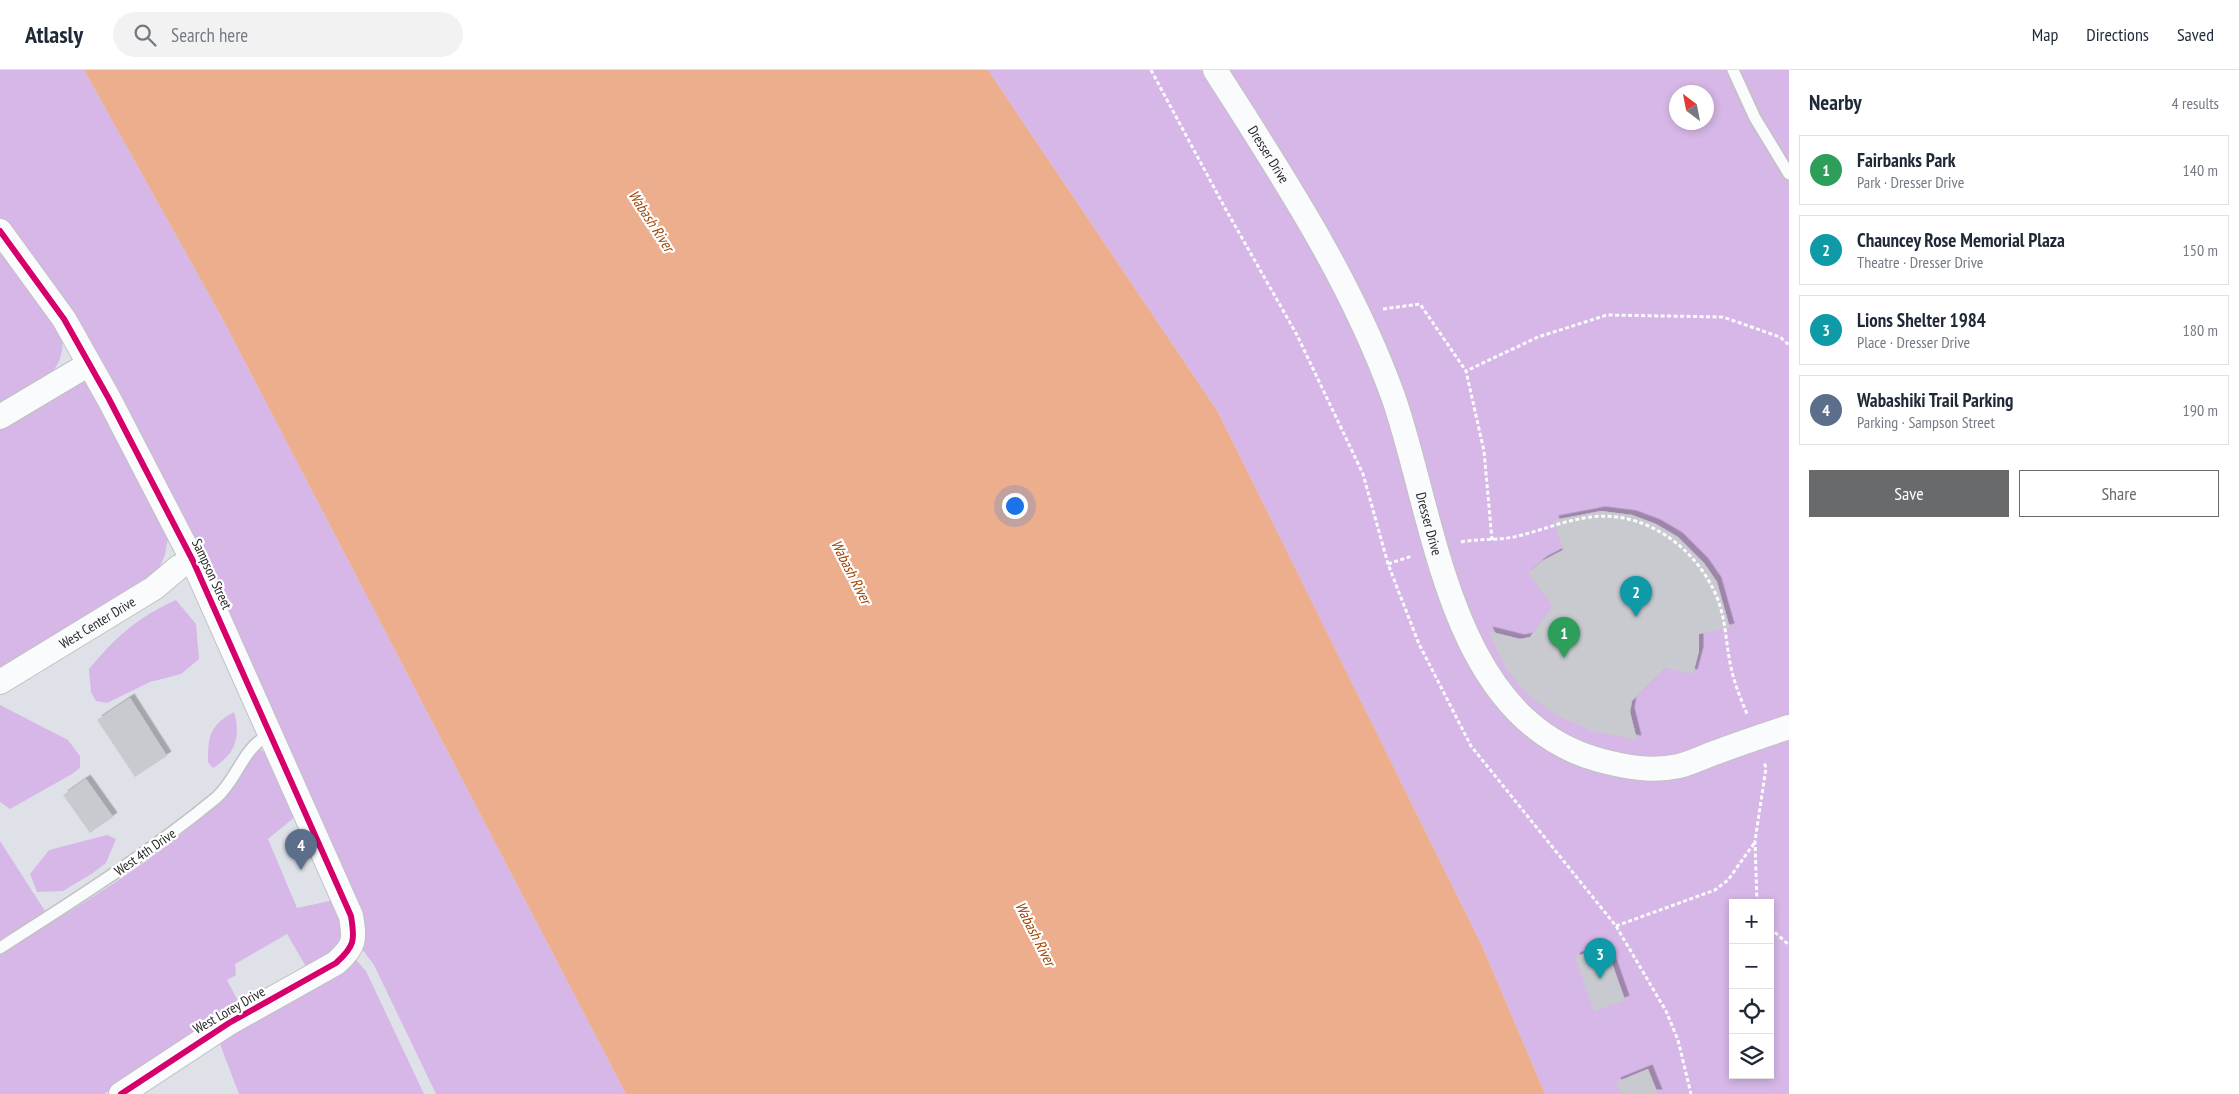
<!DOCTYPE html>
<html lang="en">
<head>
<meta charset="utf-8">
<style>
	:root { --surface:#fff; --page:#f2f2f3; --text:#1f2937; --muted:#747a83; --line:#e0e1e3; --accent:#686a6c }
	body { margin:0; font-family:"PT Sans Narrow",sans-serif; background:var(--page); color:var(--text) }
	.controls { position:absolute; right:15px; bottom:15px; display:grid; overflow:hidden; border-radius:0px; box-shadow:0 2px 8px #0003 }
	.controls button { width:45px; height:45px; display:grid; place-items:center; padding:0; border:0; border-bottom:1px solid var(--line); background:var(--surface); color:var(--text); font:25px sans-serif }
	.compass { position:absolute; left:1669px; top:15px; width:45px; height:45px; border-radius:50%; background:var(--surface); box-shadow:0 2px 8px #0003; rotate:328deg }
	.you { position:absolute; left:1014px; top:435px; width:18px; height:18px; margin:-12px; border:4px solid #fff; border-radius:50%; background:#1a73e8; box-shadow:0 0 0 8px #1a73e833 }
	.badge { display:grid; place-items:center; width:32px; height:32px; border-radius:50%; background:var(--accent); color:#fff; font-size:16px; font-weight:700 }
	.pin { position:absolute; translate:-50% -41px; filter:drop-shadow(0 1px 2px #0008) }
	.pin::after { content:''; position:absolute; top:26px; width:18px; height:15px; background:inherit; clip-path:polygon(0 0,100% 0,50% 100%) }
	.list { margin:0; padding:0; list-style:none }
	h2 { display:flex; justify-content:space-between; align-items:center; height:65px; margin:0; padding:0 20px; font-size:21px }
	h2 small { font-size:16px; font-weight:400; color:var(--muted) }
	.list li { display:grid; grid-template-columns:32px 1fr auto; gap:15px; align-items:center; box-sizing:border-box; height:70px; margin:0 10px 10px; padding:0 10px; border:1px solid var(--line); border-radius:0px }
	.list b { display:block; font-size:19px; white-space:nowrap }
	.list p { margin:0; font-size:16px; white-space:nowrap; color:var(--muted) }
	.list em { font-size:16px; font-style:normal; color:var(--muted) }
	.actions { display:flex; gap:10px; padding:15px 20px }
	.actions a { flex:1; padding:11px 0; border:1px solid var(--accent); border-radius:0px; text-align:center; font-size:18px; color:var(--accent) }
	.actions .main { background:var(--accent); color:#fff }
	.icon { flex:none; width:28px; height:28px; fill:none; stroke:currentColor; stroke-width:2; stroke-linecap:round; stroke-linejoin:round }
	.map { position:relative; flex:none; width:1789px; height:1024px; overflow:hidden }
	header { display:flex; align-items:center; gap:30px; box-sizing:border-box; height:70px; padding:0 25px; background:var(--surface); border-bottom:1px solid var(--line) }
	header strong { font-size:24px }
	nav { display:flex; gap:28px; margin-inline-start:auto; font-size:18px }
	.search { width:350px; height:45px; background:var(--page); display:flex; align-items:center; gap:12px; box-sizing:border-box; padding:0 18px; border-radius:28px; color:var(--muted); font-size:19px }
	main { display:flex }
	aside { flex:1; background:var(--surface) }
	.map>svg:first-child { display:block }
	.green { fill:#d6b7e7; fill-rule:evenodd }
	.water { fill:#edae8e }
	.building { fill:#c8cacf; filter:url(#shadow) }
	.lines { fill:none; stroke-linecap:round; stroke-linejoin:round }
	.service-casing { stroke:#c0c2c1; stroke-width:14 }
	.minor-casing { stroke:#c0c2c1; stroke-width:26 }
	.path { stroke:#fafbfc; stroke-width:3; stroke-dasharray:4 2.5; stroke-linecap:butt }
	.service { stroke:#fafbfc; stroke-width:11 }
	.minor { stroke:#fafbfc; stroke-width:24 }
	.cycleway-casing { stroke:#fff; stroke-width:9 }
	.cycleway { stroke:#d6006c; stroke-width:6 }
	.labels { text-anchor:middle; stroke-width:4.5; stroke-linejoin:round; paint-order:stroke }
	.street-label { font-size:14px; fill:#292929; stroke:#fff }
	.water-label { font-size:15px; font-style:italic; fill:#a04707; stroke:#fff }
</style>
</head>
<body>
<header>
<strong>Atlasly</strong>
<div class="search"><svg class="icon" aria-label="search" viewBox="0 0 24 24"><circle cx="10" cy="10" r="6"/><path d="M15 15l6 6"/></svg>Search here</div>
<nav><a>Map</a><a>Directions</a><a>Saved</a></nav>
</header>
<main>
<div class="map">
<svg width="1789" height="1024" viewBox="0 0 1789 1024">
	<defs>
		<filter id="shadow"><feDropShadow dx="4.5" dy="-4.5" stdDeviation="0" flood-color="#0004"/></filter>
	</defs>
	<rect width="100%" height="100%" fill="#dee2e8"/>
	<path class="green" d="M0,0H84L221,246L626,1024H436L374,895L362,879L360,855L35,197L0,147Z
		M988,0H1789V1024H1545L1483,878L1218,342ZM1676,22H1706V52H1676ZM1733,833H1770V1005H1733Z
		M0,175L62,265C68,306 29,320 0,338Z
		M84,308L92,318L168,468L165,485L157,503L0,602V356Z
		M176,530L196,554L199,589L181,604L150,612L107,633L96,631L91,622L89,599C118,565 135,549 176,530Z
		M0,635L68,670L80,686V698L72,704L10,739L0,732Z
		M234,642C241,666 236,684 213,698L208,692C208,666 210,655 234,642Z
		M260,679L265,683L296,746L268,769L297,838L334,830C350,869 342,878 308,900L287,864L235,894L236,905L227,910L240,935L104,1024H0V885C75,837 159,791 223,727C237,713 244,693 260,679Z
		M107,765L116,769L106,793L93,803L63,821L37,822L30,804L49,780Z
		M0,771L45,841L0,870Z
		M356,890L366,901L424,1024H239L218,969L349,892Z"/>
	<path class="water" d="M84,0H988L1218,342L1483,878L1545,1024H626L221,246Z"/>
	<path class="building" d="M1601,441L1632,445L1656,454L1678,467L1704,493L1717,512L1730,558L1699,564V581L1693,604L1666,598L1632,631L1630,642L1637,670L1592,661L1556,645L1527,624L1506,599L1488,561L1520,569L1530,567L1552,537L1549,530L1528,504L1542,491L1563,480L1554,450Z
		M130,628L167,686L135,707L97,650Z
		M86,709L113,747L90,763L63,725Z
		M1606,876L1625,930L1594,942L1575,887Z
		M1648,999L1658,1024H1621L1616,1012Z"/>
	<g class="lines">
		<g class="service-casing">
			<path id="service" d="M1733,0L1755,48L1789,104
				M0,878C74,830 148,784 216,728C238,709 242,678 269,665"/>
		</g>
		<g class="minor-casing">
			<g id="minor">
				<path id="s1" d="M1215,0C1282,105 1352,211 1394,329C1436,452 1450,649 1599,690C1625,697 1652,702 1679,696C1692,693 1705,686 1717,682C1741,673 1765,665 1789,657"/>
				<path d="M0,161L64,249L109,329L193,491L351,846C355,870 355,876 336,893L229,953L121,1024"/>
				<path d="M0,347L89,294"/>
				<path id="s2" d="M0,612L154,518L179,497L193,491"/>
			</g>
		</g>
		<path class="path" d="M1151,0L1225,138L1297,265L1363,404L1388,494L1419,574L1471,676L1616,856L1666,941L1678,970L1691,1024
			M1383,239L1420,234L1466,301
			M1492,470L1484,381L1466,301L1538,267L1607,245L1723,247L1780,267L1789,275
			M1461,472C1480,468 1499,471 1518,466C1543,460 1565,450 1591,447C1647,440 1699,480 1718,530C1726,551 1726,576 1731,597C1734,613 1741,629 1747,644
			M1388,494L1412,486
			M1757,833L1755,771L1766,698L1764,692
			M1616,856L1715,820L1728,810L1755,772
			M1770,858L1789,875"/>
		<use href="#service" class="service"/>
		<use href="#minor" class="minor"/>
		<g class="cycleway-casing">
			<path id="cycleway" d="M0,161L64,249L109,329L193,491L351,846C355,870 355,876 336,893L229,953L121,1024"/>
		</g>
		<use href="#cycleway" class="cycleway"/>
	</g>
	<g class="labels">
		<g class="street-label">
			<text dy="5" stroke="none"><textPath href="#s1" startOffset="100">Dresser Drive</textPath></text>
			<text dy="5" stroke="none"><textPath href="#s1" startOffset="505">Dresser Drive</textPath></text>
			<text transform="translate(212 504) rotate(65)" y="5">Sampson Street</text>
			<text dy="5" stroke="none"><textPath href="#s2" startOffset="114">West Center Drive</textPath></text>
			<text transform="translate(145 782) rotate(-35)" y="5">West 4th Drive</text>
			<text transform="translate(229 940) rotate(-30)" y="5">West Lorey Drive</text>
		</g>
		<g class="water-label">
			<text transform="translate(651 151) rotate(57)" y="5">Wabash River</text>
			<text transform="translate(851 502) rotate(63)" y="5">Wabash River</text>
			<text transform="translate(1035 864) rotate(63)" y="5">Wabash River</text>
		</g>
	</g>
</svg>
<div class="controls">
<button>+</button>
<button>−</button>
<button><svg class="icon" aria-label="locate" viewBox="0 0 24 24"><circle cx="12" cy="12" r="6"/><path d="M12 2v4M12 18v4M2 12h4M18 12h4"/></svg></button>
<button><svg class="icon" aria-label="layers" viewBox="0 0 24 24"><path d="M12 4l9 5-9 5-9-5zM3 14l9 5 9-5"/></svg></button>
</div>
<svg class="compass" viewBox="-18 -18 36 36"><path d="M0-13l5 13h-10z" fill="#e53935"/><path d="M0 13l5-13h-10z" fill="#747a83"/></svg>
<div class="you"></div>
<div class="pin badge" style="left:1564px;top:588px;background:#2e9e5b">1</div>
<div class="pin badge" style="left:1636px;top:547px;background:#0f9aa8">2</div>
<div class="pin badge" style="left:1600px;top:909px;background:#0f9aa8">3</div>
<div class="pin badge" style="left:301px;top:800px;background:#5c6f8a">4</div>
</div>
<aside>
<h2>Nearby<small>4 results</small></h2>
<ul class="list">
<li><span class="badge" style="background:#2e9e5b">1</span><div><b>Fairbanks Park</b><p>Park · Dresser Drive</p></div><em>140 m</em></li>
<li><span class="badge" style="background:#0f9aa8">2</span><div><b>Chauncey Rose Memorial Plaza</b><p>Theatre · Dresser Drive</p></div><em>150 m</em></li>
<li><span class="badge" style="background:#0f9aa8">3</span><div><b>Lions Shelter 1984</b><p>Place · Dresser Drive</p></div><em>180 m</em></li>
<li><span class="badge" style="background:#5c6f8a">4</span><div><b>Wabashiki Trail Parking</b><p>Parking · Sampson Street</p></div><em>190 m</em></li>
</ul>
<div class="actions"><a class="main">Save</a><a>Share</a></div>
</aside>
</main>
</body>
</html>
